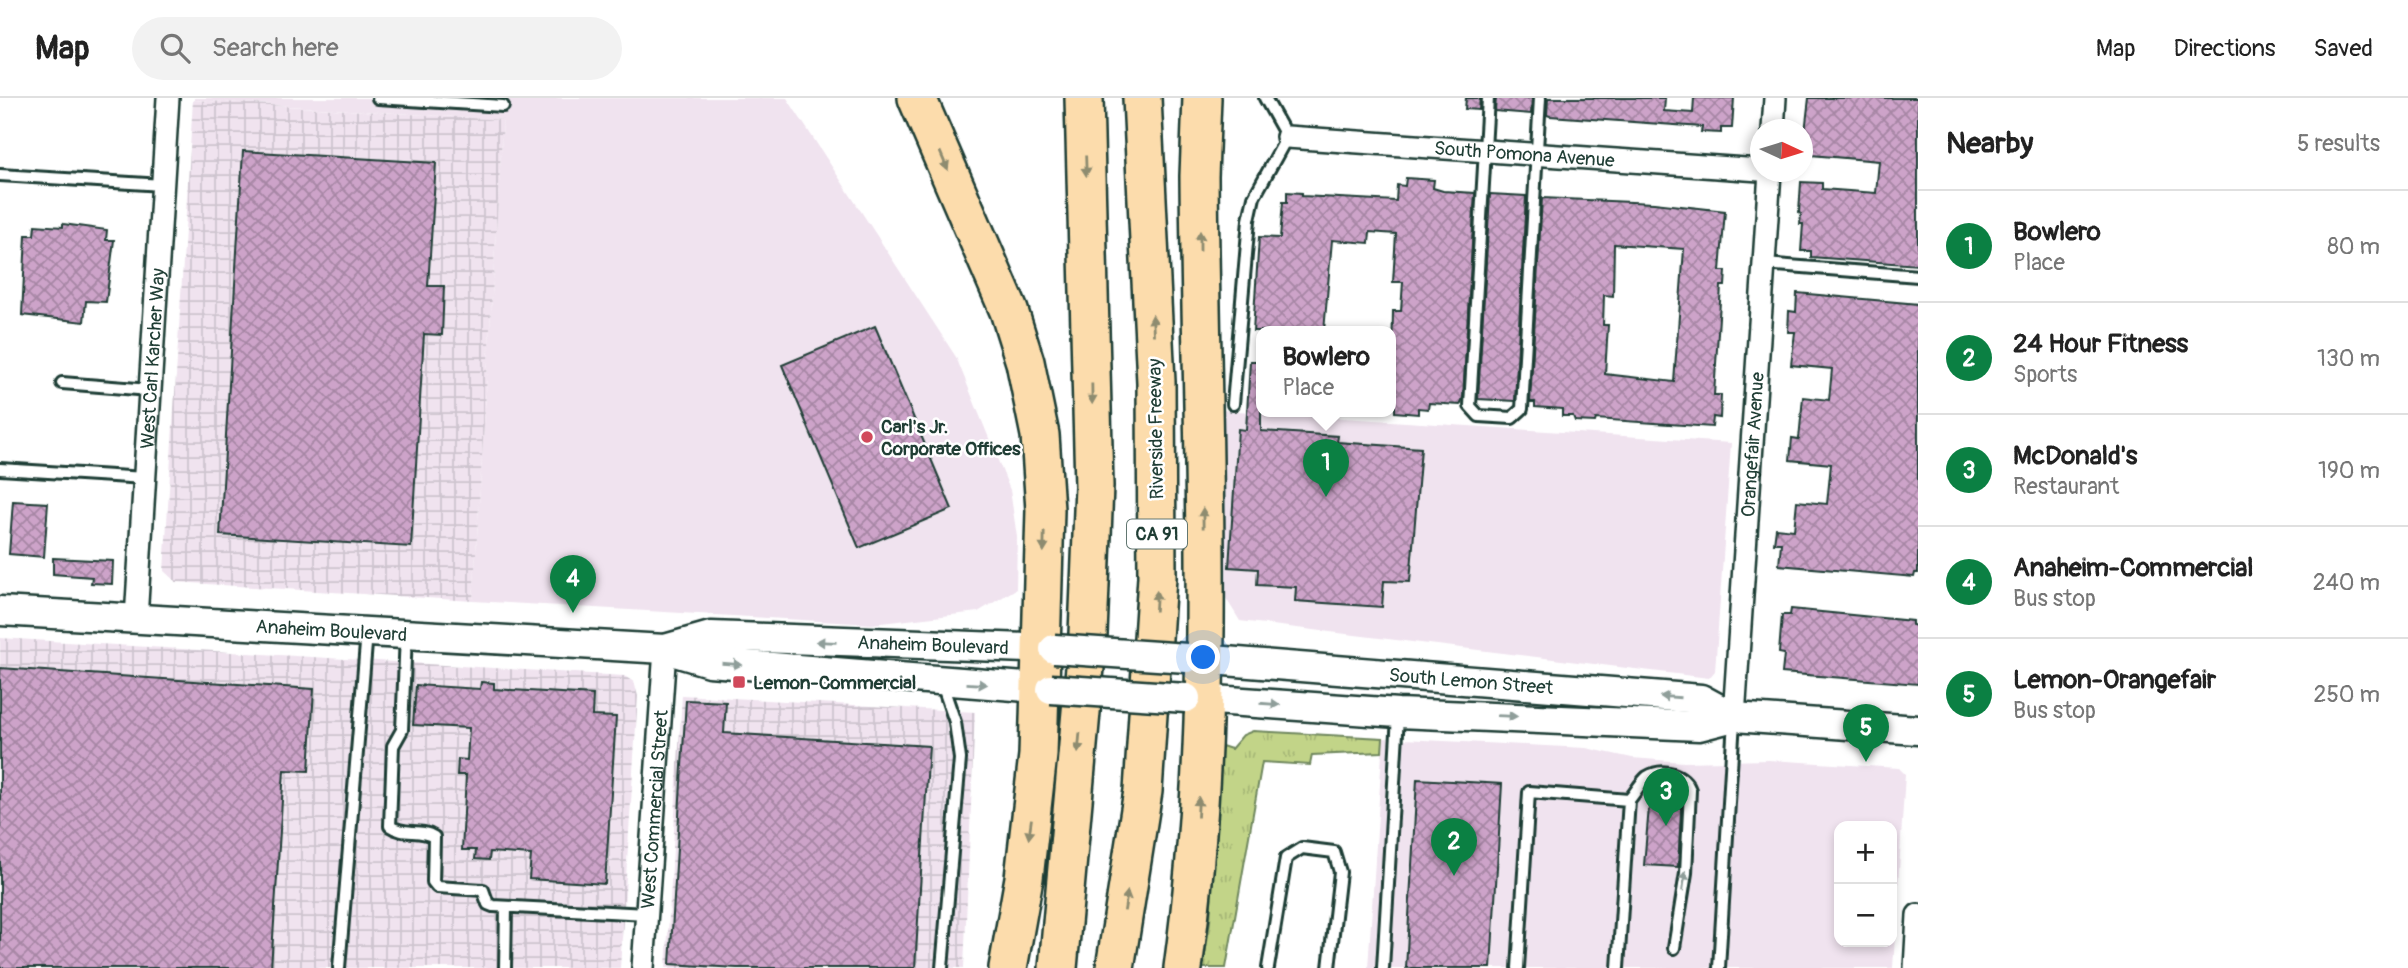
<!DOCTYPE html>
<html lang="en">
<head>
<meta charset="utf-8">
<style>
	:root { --surface:#fff; --page:#f2f2f2; --text:#222; --muted:#767676; --line:#e0e0e0; --accent:#0b8043 }
	body { margin:0; font-family:Pangolin,sans-serif; background:var(--page); color:var(--text) }
	.controls { position:absolute; right:21px; bottom:21px; display:grid; overflow:hidden; border-radius:14px; box-shadow:0 4px 10px #0003 }
	.controls button { width:63px; height:63px; display:grid; place-items:center; padding:0; border:0; border-bottom:2px solid var(--line); background:var(--surface); color:var(--text); font:35px sans-serif }
	.compass { position:absolute; left:1750px; top:21px; width:63px; height:63px; border-radius:50%; background:var(--surface); box-shadow:0 4px 10px #0003; rotate:94deg }
	.you { position:absolute; left:1204px; top:560px; width:24px; height:24px; margin:-18px; border:5px solid #fff; border-radius:50%; background:#1a73e8; box-shadow:0 0 0 10px #1a73e833 }
	.badge { display:grid; place-items:center; width:46px; height:46px; border-radius:50%; background:var(--accent); color:#fff; font-size:23px; font-weight:700 }
	.pin { position:absolute; translate:-50% -58px; filter:drop-shadow(0 2px 4px #0008) }
	.pin::after { content:''; position:absolute; top:37px; width:24px; height:21px; background:inherit; clip-path:polygon(0 0,100% 0,50% 100%) }
	.popup { position:absolute; left:1256px; top:228px; width:140px; height:91px; box-sizing:border-box; display:grid; place-content:center; border-radius:14px; background:var(--surface); filter:drop-shadow(0 2px 5px #0005); font-size:23px; white-space:nowrap; color:var(--muted) }
	.popup b { font-size:26px; color:var(--text) }
	.popup::after { content:''; position:absolute; left:50%; top:100%; margin-left:-14px; border:14px solid transparent; border-top-color:var(--surface) }
	.list { margin:0; padding:0; list-style:none }
	h2 { display:flex; justify-content:space-between; align-items:center; height:91px; margin:0; padding:0 28px; font-size:30px }
	h2 small { font-size:23px; font-weight:400; color:var(--muted) }
	.list li { display:grid; grid-template-columns:46px 1fr auto; gap:21px; align-items:center; box-sizing:border-box; height:112px; padding:0 28px; border-top:2px solid var(--line) }
	.list b { display:block; font-size:26px; white-space:nowrap }
	.list p { margin:0; font-size:23px; white-space:nowrap; color:var(--muted) }
	.list em { font-size:23px; font-style:normal; color:var(--muted) }
	.icon { flex:none; width:38px; height:38px; fill:none; stroke:currentColor; stroke-width:2; stroke-linecap:round; stroke-linejoin:round }
	.map { position:relative; flex:none; width:1918px; height:870px; overflow:hidden }
	header { display:flex; align-items:center; gap:42px; box-sizing:border-box; height:98px; padding:0 35px; background:var(--surface); border-bottom:2px solid var(--line) }
	header strong { font-size:33px }
	nav { display:flex; gap:38px; margin-inline-start:auto; font-size:24px }
	.search { width:490px; height:63px; background:var(--page); display:flex; align-items:center; gap:18px; box-sizing:border-box; padding:0 24px; border-radius:38px; color:var(--muted); font-size:26px }
	main { display:flex }
	aside { flex:1; background:var(--surface) }
	.map>svg:first-child { display:block }
	.built { fill:#f0e3ef; fill-rule:evenodd }
	.industrial { fill:url(#industrial-grid) }
	.grass { fill:url(#grass-tufts); stroke:#70885e; stroke-width:2 }
	.building { fill:url(#building-cross-hatch); stroke:#1f3d34; stroke-width:2; fill-rule:evenodd }
	.lines { fill:none; stroke-linecap:round; stroke-linejoin:round }
	.lane-casing { stroke:#1f3d34; stroke-width:16 }
	.street-casing { stroke:#1f3d34; stroke-width:26 }
	.secondary-casing { stroke:#1f3d34; stroke-width:33 }
	.highway-casing { stroke:#1f3d34; stroke-width:42 }
	.lane { stroke:#fff; stroke-width:10 }
	.street { stroke:#fff; stroke-width:21 }
	.secondary { stroke:#fff; stroke-width:28 }
	.highway { stroke:#fcdcac; stroke-width:37 }
	.secondary-bridge-casing { stroke:#1f3d34; stroke-width:33; stroke-linecap:butt }
	.secondary-bridge { stroke:#fff; stroke-width:28 }
	.oneway { fill:#8e8c70 }
	.oneway2 { fill:#8f9e9a }
	.poi-dot { fill:#d1495b; stroke:#fff; stroke-width:2.5 }
	.labels { text-anchor:middle; stroke-width:5; stroke-linejoin:round; paint-order:stroke }
	.shield { fill:#fff; stroke:#627771; stroke-width:2 }
	.shield-label { font-size:18px; font-weight:bold; fill:#1f3d34 }
	.street-label { font-size:19px; fill:#1f3d34; stroke:#fff }
	.poi-label { font-size:19px; font-weight:bold; fill:#1f3d34; stroke:#fff; text-anchor:start }
</style>
</head>
<body>
<header>
<strong>Map</strong>
<div class="search"><svg class="icon" aria-label="search" viewBox="0 0 24 24"><circle cx="10" cy="10" r="6"/><path d="M15 15l6 6"/></svg>Search here</div>
<nav><a>Map</a><a>Directions</a><a>Saved</a></nav>
</header>
<main>
<div class="map">
<svg width="1918" height="870" viewBox="0 0 1918 870">
	<defs>
		<pattern id="industrial-grid" width="8" height="8" patternUnits="userSpaceOnUse" patternTransform="scale(1.75)"><rect width="8" height="8" fill="#f0e3ef"/><path d="M0 4h8M4 0v8" fill="none" stroke="#cdc4ce"/></pattern>
		<pattern id="grass-tufts" width="24" height="20" patternUnits="userSpaceOnUse" patternTransform="scale(1.75)"><rect width="24" height="20" fill="#c2d488"/><path d="M3 7l-1-3M5 7V3M7 7l1-3M15 17l-1-3M17 17v-4M19 17l1-3" fill="none" stroke="#a6b776"/></pattern>
		<pattern id="building-cross-hatch" width="8" height="8" patternUnits="userSpaceOnUse" patternTransform="scale(1.75)"><rect width="8" height="8" fill="#cda3c9"/><path d="M0 0l8 8M0 8l8-8" fill="none" stroke="#a686a4"/></pattern>
	</defs>
	<rect width="100%" height="100%" fill="#fff"/>
	<filter id="ink" filterUnits="userSpaceOnUse"><feTurbulence type="fractalNoise" baseFrequency=".0143" numOctaves="2"/><feDisplacementMap in="SourceGraphic" scale="14" xChannelSelector="R" yChannelSelector="G"/><feConvolveMatrix kernelMatrix="1 2 1 2 8 2 1 2 1" color-interpolation-filters="sRGB"/></filter>
	<g filter="url(#ink)">
		<path class="built" d="M194,0H787L956,259L1010,392L1017,439L1016,491L978,514L872,526L473,503L503,22L194,2Z
			M1221,312L1731,345L1715,573L1709,580L1240,523L1219,489Z
			M1383,640L1586,650L1632,660L1684,664L1768,662L1899,670L1905,676L1893,870H1368ZM1839,728H1892V844H1839Z"/>
		<path class="industrial" d="M193,2L503,22L473,503L176,484L164,473Z
			M0,540L624,578L634,584L638,598L620,870H0Z
			M682,597L975,614L964,870H666Z"/>
		<path class="grass" d="M1253,633L1383,640L1382,654L1312,657L1310,667L1262,664L1226,870H1203L1210,823L1220,654L1222,648L1231,651L1243,637Z"/>
		<path class="building" d="M1466,0H1480L1479,12L1465,11Z
			M1496,0H1532L1531,16L1495,13Z
			M1548,0H1665L1664,13L1693,15L1694,0H1734L1732,30H1721V35L1701,34L1702,29L1550,18L1547,17Z
			M1809,0H1918V167L1811,159V153H1801L1803,126H1800L1801,116L1799,115L1801,84L1822,85V91L1876,95L1879,63L1811,57V52L1803,51Z
			M243,53L436,65L428,188H444L442,237L424,236L411,449L220,437Z
			M1406,80L1434,82L1433,90L1443,93L1475,95L1463,300L1460,307L1429,305L1428,311L1418,310V316L1395,314V308H1391L1393,213H1401L1403,184H1393L1396,136L1370,134L1369,145L1332,142L1324,233H1253L1259,139L1280,140L1283,104H1287V94L1302,95V98L1396,103L1397,87L1405,88Z
			M1490,96L1526,98L1515,303L1478,301Z
			M1542,100L1654,105L1725,113L1720,173H1726L1725,188H1721L1714,297H1721L1720,320L1713,319L1712,329L1596,321L1595,324L1575,323L1573,318H1562V311L1535,309V304H1530ZM1614,146L1684,151L1674,284L1605,276L1608,227H1603L1604,197L1613,198Z
			M63,126L107,132L106,142H114L106,204L86,203L84,224L22,217L26,137H34L35,127L63,129Z
			M1797,195L1918,206V475H1915L1914,479L1779,467L1781,445H1774L1776,430L1794,432L1797,403L1827,406L1831,366L1790,362L1792,340L1799,341L1803,299L1829,302L1832,271L1791,267L1795,234H1788L1789,213L1796,214Z
			M875,228L952,411L859,450L782,267Z
			M1250,263H1261V333L1338,338L1337,344L1421,350L1410,484L1384,483L1382,509L1295,503L1296,489L1257,487L1258,471L1229,469L1238,331L1246,332Z
			M13,403L48,405L44,459L9,456Z
			M53,460L113,463L112,486L91,485L92,479L53,476Z
			M1791,511L1912,523V527L1918,528V586L1782,575L1784,556L1779,555L1782,517H1790Z
			M0,570L314,591L309,673L284,672L271,870H0Z
			M481,584L494,585V591L593,597L592,618L616,619L605,786L529,781L531,757L490,754L489,762L475,761L476,752H462L466,677H457L458,661L467,662L469,630L413,627L416,587L480,591Z
			M686,602L726,604L724,635L929,648L915,870H737L670,866Z
			M1417,681L1502,686L1491,870H1406Z
			M1651,686L1677,687L1682,694L1678,769L1644,767Z"/>
		<g class="lines">
			<g class="lane-casing">
				<path id="lane" d="M378,0L503,8
					M1488,0L1470,308L1479,318L1512,320L1522,311L1540,0
					M0,77L163,87
					M1764,166L1918,178
					M62,285L150,292
					M1233,306L1249,122L1254,99L1287,39L1265,0
					M0,371L145,380
					M406,536L402,632L393,648L390,728C404,738 420,730 434,739L433,784L437,789L483,792L488,806L493,808L647,816
					M942,586L955,624L960,661L942,870
					M1629,702C1635,695 1641,684 1647,679C1663,669 1684,676 1690,692L1686,775L1674,850
					M339,870L367,534
					M505,870L506,809
					M1268,870L1286,760L1302,750L1334,754L1340,774L1329,870
					M1383,870L1398,618
					M1518,870L1529,694L1629,702L1618,870
					M1719,870L1734,622"/>
			</g>
			<g class="street-casing">
				<g id="street">
					<path d="M1773,32L1775,0"/>
					<path id="s1" d="M1287,39L1760,72"/>
					<path id="s2" d="M136,521L168,0"/>
					<path id="s3" d="M1734,619L1770,74"/>
					<path id="s4" d="M643,870L665,551"/>
					<path d="M1915,870L1918,817"/>
				</g>
			</g>
			<g class="secondary-casing">
				<g id="secondary">
					<path id="s5" d="M0,513L665,551L709,564L1051,591"/>
					<path id="s6" d="M665,551L711,538L1054,551"/>
					<path id="s7" d="M1187,560L1701,601L1734,619"/>
					<path d="M1186,600L1398,615L1699,628L1734,619L1918,632"/>
				</g>
			</g>
			<g class="highway-casing">
				<path id="highway" d="M917,0L1009,213L1025,264L1040,337L1045,412L1038,657L1024,780L1008,870
					M1058,870L1088,536L1094,388L1084,0
					M1115,870L1143,693L1157,479L1156,284L1142,0
					M1183,870C1219,609 1201,341 1199,78L1202,0"/>
			</g>
			<use href="#lane" class="lane"/>
			<use href="#street" class="street"/>
			<use href="#secondary" class="secondary"/>
			<use href="#highway" class="highway"/>
			<g class="secondary-bridge-casing">
				<path id="secondary-bridge" d="M1054,551L1187,560
					M1051,591L1186,600"/>
			</g>
			<use href="#secondary-bridge" class="secondary-bridge"/>
		</g>
		<defs><path id="oneway-solid" d="M-6-.8H1V-3.2L6.5 0L1 3.2V.8H-6Z" transform="scale(1.75)"/></defs>
		<g class="oneway">
			<use href="#oneway-solid" transform="translate(944 63) rotate(67)"/>
			<use href="#oneway-solid" transform="translate(1086 68) rotate(88)"/>
			<use href="#oneway-solid" transform="translate(1200 143) rotate(-90)"/>
			<use href="#oneway-solid" transform="translate(1153 227) rotate(-93)"/>
			<use href="#oneway-solid" transform="translate(1092 296) rotate(89)"/>
			<use href="#oneway-solid" transform="translate(1203 420) rotate(-91)"/>
			<use href="#oneway-solid" transform="translate(1044 444) rotate(91)"/>
			<use href="#oneway-solid" transform="translate(1156 503) rotate(-86)"/>
			<use href="#oneway-solid" transform="translate(1079 645) rotate(95)"/>
			<use href="#oneway-solid" transform="translate(1198 709) rotate(-87)"/>
			<use href="#oneway-solid" transform="translate(1030 731) rotate(98)"/>
			<use href="#oneway-solid" transform="translate(1126 803) rotate(-81)"/>
		</g>
		<g class="oneway2">
			<use href="#oneway-solid" transform="translate(826 544) rotate(-178)"/>
			<use href="#oneway-solid" transform="translate(732 566) rotate(4)"/>
			<use href="#oneway-solid" transform="translate(977 586) rotate(3)"/>
			<use href="#oneway-solid" transform="translate(1670 599) rotate(-176)"/>
			<use href="#oneway-solid" transform="translate(1270 606) rotate(4)"/>
			<use href="#oneway-solid" transform="translate(1507 618) rotate(2)"/>
			<use href="#oneway-solid" transform="translate(1684 783) rotate(-82)"/>
		</g>
	</g>
	<g class="poi-dot">
		<circle cx="867" cy="339" r="7"/>
		<rect x="732" y="577" width="14" height="14" rx="3.5"/>
	</g>
	<g class="labels">
		<rect class="shield" x="1127" y="421.5" width="60" height="29" rx="5"/>
		<g class="shield-label">
			<text x="1157" y="442">CA 91</text>
		</g>
		<g class="street-label">
			<text dy="7" stroke="none"><textPath href="#s1" startOffset="238">South Pomona Avenue</textPath></text>
			<text dy="7" stroke="none"><textPath href="#s2" startOffset="261">West Carl Karcher Way</textPath></text>
			<text transform="translate(1155 331) rotate(-91)" y="7">Riverside Freeway</text>
			<text dy="7" stroke="none"><textPath href="#s3" startOffset="273">Orangefair Avenue</textPath></text>
			<text dy="7" stroke="none"><textPath href="#s5" startOffset="332">Anaheim Boulevard</textPath></text>
			<text dy="7" stroke="none"><textPath href="#s6" startOffset="270">Anaheim Boulevard</textPath></text>
			<text dy="7" stroke="none"><textPath href="#s7" startOffset="285">South Lemon Street</textPath></text>
			<text dy="7" stroke="none"><textPath href="#s4" startOffset="159">West Commercial Street</textPath></text>
		</g>
		<g class="poi-label">
			<text x="881" y="335">Carl's Jr.<tspan x="881" dy="22">Corporate Offices</tspan></text>
			<text x="753" y="591">Lemon-Commercial</text>
		</g>
	</g>
</svg>
<div class="controls">
<button>+</button>
<button>−</button>
</div>
<svg class="compass" viewBox="-18 -18 36 36"><path d="M0-13l5 13h-10z" fill="#e53935"/><path d="M0 13l5-13h-10z" fill="#767676"/></svg>
<div class="you"></div>
<div class="pin badge" style="left:1326px;top:399px">1</div>
<div class="popup"><b>Bowlero</b>Place</div>
<div class="pin badge" style="left:1454px;top:778px">2</div>
<div class="pin badge" style="left:1666px;top:728px">3</div>
<div class="pin badge" style="left:573px;top:515px">4</div>
<div class="pin badge" style="left:1866px;top:664px">5</div>
</div>
<aside>
<h2>Nearby<small>5 results</small></h2>
<ul class="list">
<li><span class="badge">1</span><div><b>Bowlero</b><p>Place</p></div><em>80 m</em></li>
<li><span class="badge">2</span><div><b>24 Hour Fitness</b><p>Sports</p></div><em>130 m</em></li>
<li><span class="badge">3</span><div><b>McDonald's</b><p>Restaurant</p></div><em>190 m</em></li>
<li><span class="badge">4</span><div><b>Anaheim-Commercial</b><p>Bus stop</p></div><em>240 m</em></li>
<li><span class="badge">5</span><div><b>Lemon-Orangefair</b><p>Bus stop</p></div><em>250 m</em></li>
</ul>
</aside>
</main>
</body>
</html>
